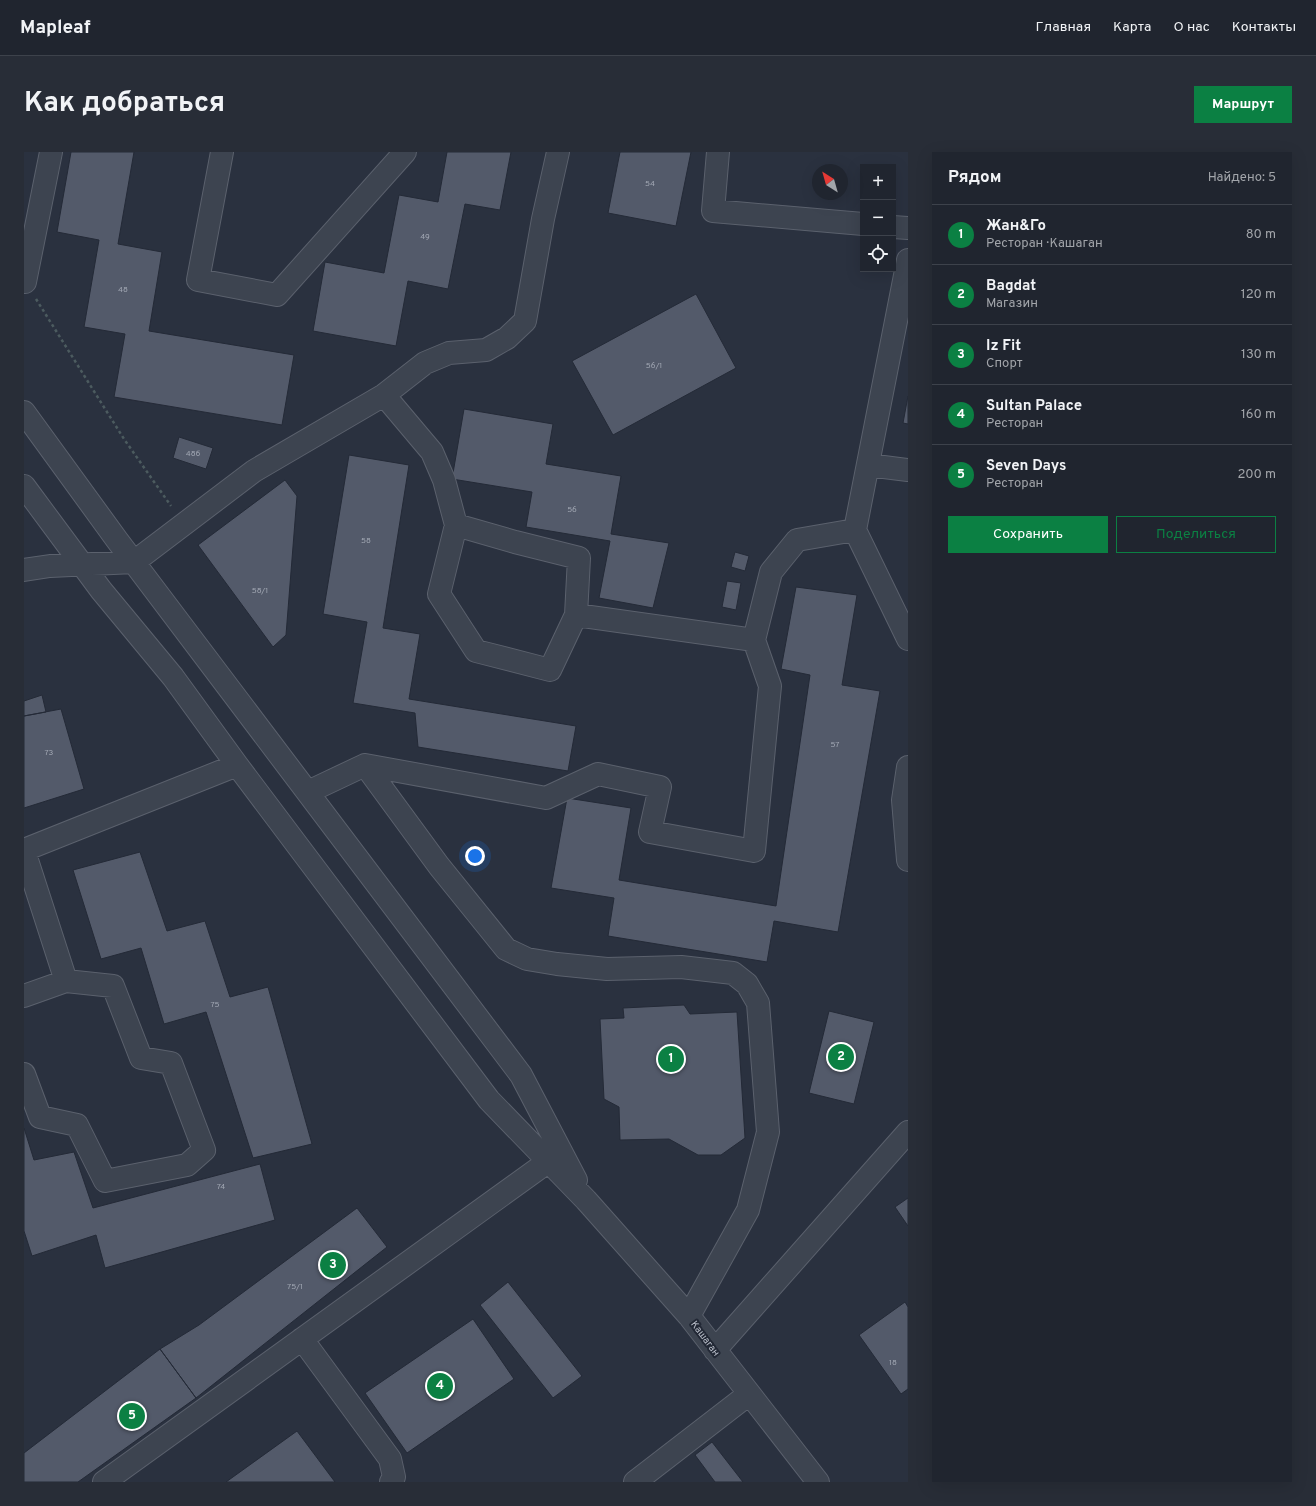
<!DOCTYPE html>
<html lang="ru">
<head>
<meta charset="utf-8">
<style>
	:root { --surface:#20252f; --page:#282d37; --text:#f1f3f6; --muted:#a2a5aa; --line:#3d424b; --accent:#0b8043 }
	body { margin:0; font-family:Overpass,sans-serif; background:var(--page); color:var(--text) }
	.controls { position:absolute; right:12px; top:12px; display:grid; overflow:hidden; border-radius:0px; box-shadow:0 4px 16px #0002 }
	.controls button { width:36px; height:36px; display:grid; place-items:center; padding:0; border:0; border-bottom:1px solid var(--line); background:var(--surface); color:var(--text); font:20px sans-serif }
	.compass { position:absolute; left:788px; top:12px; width:36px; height:36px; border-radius:50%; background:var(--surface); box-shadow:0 4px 16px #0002; rotate:323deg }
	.you { position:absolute; left:451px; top:704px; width:14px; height:14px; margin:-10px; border:3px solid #fff; border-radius:50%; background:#1a73e8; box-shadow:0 0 0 6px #1a73e833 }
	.badge { display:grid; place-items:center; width:26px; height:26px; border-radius:50%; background:var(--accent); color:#fff; font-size:13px; font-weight:700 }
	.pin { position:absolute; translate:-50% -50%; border:2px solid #fff; box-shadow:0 1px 4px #0006 }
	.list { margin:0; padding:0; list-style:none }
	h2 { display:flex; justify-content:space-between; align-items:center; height:52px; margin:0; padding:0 16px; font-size:17px }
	h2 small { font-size:13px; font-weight:400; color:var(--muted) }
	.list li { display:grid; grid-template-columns:26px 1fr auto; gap:12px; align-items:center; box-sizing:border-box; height:60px; padding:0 16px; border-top:1px solid var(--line) }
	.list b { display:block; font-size:15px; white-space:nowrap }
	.list p { margin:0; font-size:13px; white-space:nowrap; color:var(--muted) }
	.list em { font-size:13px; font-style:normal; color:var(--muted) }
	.actions { display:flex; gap:8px; padding:12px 16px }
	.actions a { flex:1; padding:9px 0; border:1px solid var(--accent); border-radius:0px; text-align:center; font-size:14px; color:var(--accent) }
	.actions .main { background:var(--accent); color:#fff }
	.icon { flex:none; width:22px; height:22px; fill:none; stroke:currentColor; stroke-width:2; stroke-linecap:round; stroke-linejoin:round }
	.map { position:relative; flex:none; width:884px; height:1330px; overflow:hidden; border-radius:0px }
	header { display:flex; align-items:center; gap:24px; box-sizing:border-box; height:56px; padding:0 20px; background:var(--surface); border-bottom:1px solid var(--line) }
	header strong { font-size:19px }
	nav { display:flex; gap:22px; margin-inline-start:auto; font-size:14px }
	.intro { display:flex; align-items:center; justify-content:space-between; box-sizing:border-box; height:96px; padding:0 24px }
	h1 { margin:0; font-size:28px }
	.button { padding:10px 18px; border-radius:0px; background:var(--accent); color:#fff; font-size:14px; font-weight:700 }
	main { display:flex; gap:24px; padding:0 24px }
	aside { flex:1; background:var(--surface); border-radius:0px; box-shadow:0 4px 16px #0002 }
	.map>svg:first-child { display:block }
</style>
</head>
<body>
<header>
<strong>Mapleaf</strong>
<nav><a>Главная</a><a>Карта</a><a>О нас</a><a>Контакты</a></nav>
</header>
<div class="intro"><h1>Как добраться</h1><a class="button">Маршрут</a></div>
<main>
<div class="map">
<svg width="884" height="1330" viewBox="0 0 884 1330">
	<rect width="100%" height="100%" fill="#2a313f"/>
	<path fill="#535a6a" stroke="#242a37" d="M 47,0 L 110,0 L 94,92 L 138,100 L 125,179 L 270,203 L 258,273 L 90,245 L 101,182 L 60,175 L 75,88 L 33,80 Z
		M 423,0 L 487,0 L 476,58 L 441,52 L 424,137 L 384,129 L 372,194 L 289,179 L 301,110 L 360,121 L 375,43 L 414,50 Z
		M 596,0 L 667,0 L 652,74 L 584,61 Z
		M 672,142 L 712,216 L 589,283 L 548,209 Z
		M 884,244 L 884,272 L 879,271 Z
		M 440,257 L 529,272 L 522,312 L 597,324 L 587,382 L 645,391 L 629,456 L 575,446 L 586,389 L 502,375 L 508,340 L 428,327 Z
		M 155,285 L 189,296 L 182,317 L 149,306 Z
		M 325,303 L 385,313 L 359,476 L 396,482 L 385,547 L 552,574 L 544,619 L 394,595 L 391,561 L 329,551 L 343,470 L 299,462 Z
		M 261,328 L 273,344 L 262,483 L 249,495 L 174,393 Z
		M 711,400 L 725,404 L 721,419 L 707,415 Z
		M 703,429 L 717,431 L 712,458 L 698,455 Z
		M 772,435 L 833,443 L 818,533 L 856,539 L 814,780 L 750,769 L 743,810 L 584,784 L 590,746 L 527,736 L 543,646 L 607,656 L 595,728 L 752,754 L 786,523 L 757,517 Z
		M 18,543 L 22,560 L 0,564 L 0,549 Z
		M 37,557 L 60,637 L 0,656 L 0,564 Z
		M 116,700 L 143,779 L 181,769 L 206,845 L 244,835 L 288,992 L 229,1006 L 182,860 L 140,872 L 117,796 L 77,807 L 49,718 Z
		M 660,853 L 666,862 L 713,860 L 721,986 L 697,1003 L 674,1003 L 645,987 L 596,988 L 595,955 L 580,947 L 576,867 L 600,866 L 599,856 Z
		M 805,859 L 850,870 L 830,952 L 785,941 Z
		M 0,976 L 10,1008 L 50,1000 L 69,1056 L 236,1012 L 251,1068 L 81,1116 L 72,1083 L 8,1104 L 0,1079 Z
		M 884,1046 L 884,1074 L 871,1055 Z
		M 333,1056 L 363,1095 L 172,1246 L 136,1197 L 175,1173 Z
		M 484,1130 L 558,1224 L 529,1246 L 456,1153 Z
		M 881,1150 L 884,1155 L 884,1237 L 877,1242 L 835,1183 Z
		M 449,1167 L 490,1227 L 383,1301 L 341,1241 Z
		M 136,1197 L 172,1246 L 54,1330 L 0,1330 L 0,1301 Z
		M 273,1279 L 311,1330 L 202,1330 Z
		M 688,1290 L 719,1330 L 691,1330 L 671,1303 Z"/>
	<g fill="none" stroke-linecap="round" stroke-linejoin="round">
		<defs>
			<path id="minor" d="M 198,0 L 174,128 L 253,143 L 381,0
				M 694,0 L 689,59 L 839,72
				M 869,75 L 884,76
				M 1,130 L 27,0
				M 360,243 L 408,300 L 420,328 L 432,373
				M 0,260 L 93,388 L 497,923 L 552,1028
				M 844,313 L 884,318
				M 0,334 L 77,438 L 149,525 L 213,613 L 465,948 L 562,1048 L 665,1164 L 794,1330
				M 432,373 L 491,390 L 555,406 L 552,463 L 526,518 L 452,499 L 415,442 Z
				M 831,378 L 884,487
				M 0,418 L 26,414 L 110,410 L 230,319 L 360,243 L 401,211 L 425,201 L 462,198 L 483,186 L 501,169 L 519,67 L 534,0
				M 552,463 L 730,488
				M 341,613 L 415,714 L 482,797 L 503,807 L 533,812 L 583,817 L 657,815 L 709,821 L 723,832 L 734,851 L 744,980 L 724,1058 L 665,1164
				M 884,615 L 879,648 L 884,708
				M 284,640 L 341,613 L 522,646 L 574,622 L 636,635 L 626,680 L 730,699 L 746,534 L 730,488 L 747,420 L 773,388 L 831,378 L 884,108
				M 0,698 L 213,613
				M 0,699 L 42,829 L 89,834 L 117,906 L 147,911 L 180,998 L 163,1013 L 81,1029 L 53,973 L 16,965 L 0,922
				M 0,844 L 42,829
				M 278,1187 L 366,1307 L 370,1325 L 367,1330
				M 691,1198 L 884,980
				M 80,1330 L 536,1001
				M 611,1330 L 725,1242"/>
		</defs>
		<use href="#minor" stroke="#5b616d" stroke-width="24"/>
		<path stroke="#4c5b5f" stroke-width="2.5" stroke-dasharray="3 3" stroke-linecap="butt" d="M 12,147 L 100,287 L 147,354"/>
		<use href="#minor" stroke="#3d4450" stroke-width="22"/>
	</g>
	<g text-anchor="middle" stroke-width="4" stroke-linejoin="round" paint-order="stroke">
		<g font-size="8" fill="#a0a6b2">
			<text x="626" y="34">54</text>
			<text x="401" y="87">49</text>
			<text x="99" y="140">48</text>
			<text x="630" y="216">56/1</text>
			<text x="169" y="304">48б</text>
			<text x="548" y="360">56</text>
			<text x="342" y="391">58</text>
			<text x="236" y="441">58/1</text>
			<text x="811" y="595">57</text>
			<text x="25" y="603">73</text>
			<text x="191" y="855">75</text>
			<text x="197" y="1037">74</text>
			<text x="271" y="1137">75/1</text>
			<text x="869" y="1213">18</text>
		</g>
		<g font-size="10" fill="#babfca" stroke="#222835">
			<text transform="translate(682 1186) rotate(53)" y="4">Кашаган</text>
		</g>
	</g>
</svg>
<div class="controls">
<button>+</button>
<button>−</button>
<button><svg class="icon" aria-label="locate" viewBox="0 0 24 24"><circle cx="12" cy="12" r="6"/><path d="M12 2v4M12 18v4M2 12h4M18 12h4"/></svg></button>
</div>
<svg class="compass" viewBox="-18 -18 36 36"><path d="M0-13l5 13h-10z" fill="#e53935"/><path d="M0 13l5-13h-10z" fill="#a2a5aa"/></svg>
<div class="you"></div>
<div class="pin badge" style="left:647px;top:907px">1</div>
<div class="pin badge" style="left:817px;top:905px">2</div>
<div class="pin badge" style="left:309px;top:1113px">3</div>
<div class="pin badge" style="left:416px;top:1234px">4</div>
<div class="pin badge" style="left:108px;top:1264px">5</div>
</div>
<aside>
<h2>Рядом<small>Найдено: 5</small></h2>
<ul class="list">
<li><span class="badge">1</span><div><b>Жан&amp;Го</b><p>Ресторан · Кашаган</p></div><em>80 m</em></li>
<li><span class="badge">2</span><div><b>Bagdat</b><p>Магазин</p></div><em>120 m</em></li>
<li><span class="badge">3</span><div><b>Iz Fit</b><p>Спорт</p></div><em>130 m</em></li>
<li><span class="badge">4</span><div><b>Sultan Palace</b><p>Ресторан</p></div><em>160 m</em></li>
<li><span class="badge">5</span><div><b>Seven Days</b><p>Ресторан</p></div><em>200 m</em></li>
</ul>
<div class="actions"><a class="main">Сохранить</a><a>Поделиться</a></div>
</aside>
</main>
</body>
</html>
